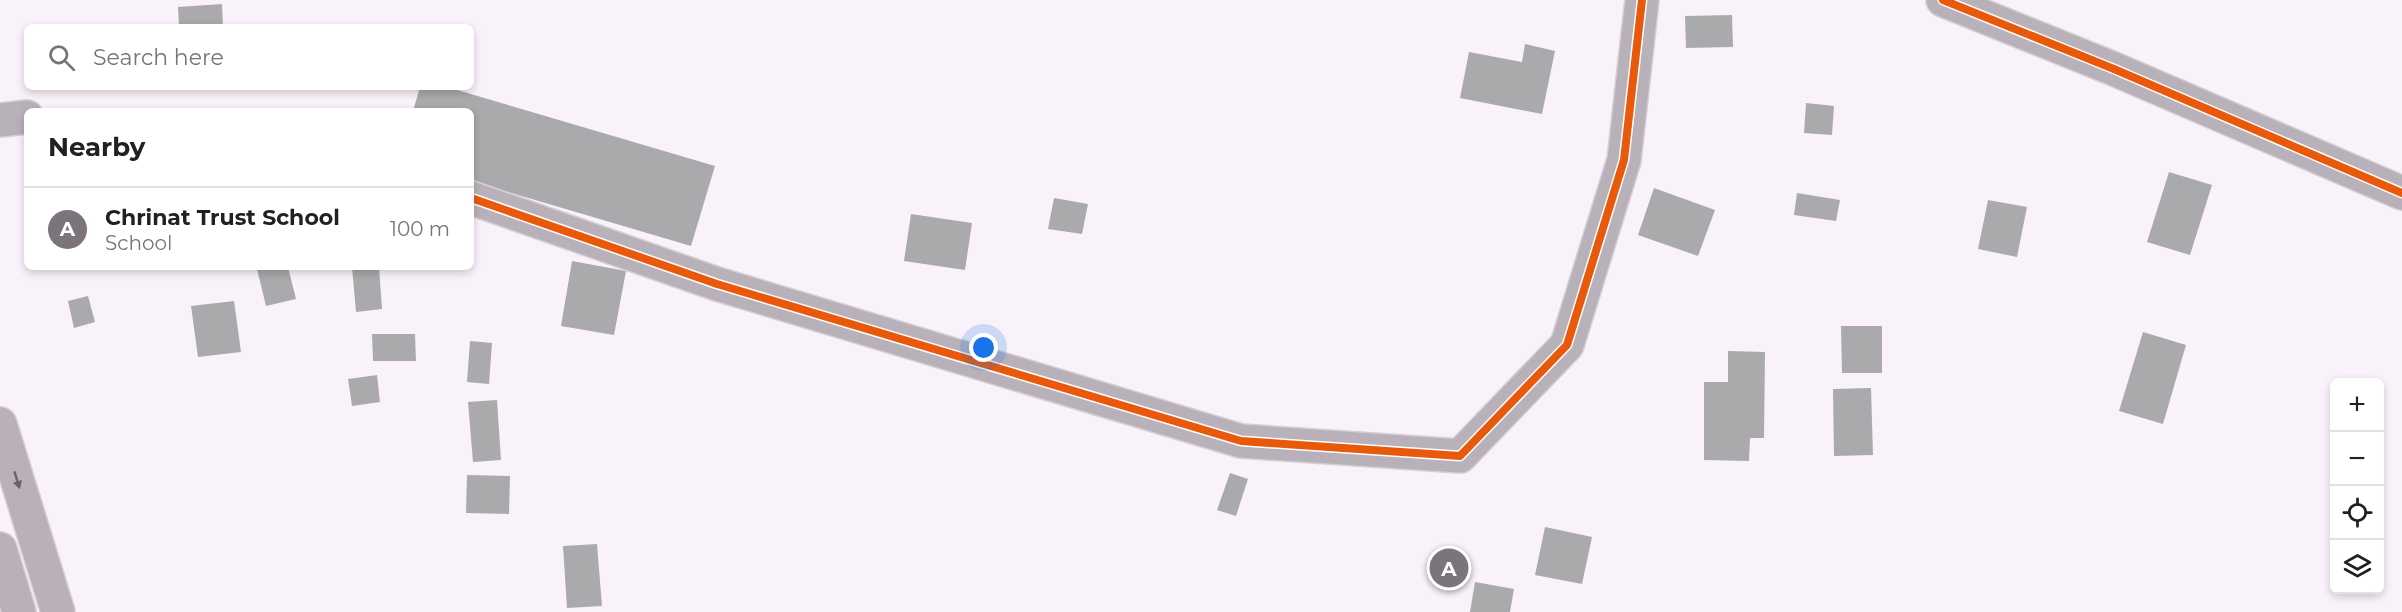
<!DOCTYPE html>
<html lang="en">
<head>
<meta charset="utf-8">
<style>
	:root { --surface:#fff; --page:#f6f6f6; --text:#202124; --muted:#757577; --line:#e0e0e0; --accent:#7b747b }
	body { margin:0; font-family:Montserrat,sans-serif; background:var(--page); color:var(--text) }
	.controls { position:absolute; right:18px; bottom:18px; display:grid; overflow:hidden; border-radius:9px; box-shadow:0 3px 9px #0003 }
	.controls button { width:54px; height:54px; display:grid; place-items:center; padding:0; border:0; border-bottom:2px solid var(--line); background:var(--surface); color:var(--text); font:30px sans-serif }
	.you { position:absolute; left:984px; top:348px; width:21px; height:21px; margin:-15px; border:4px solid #fff; border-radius:50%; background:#1a73e8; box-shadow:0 0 0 9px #1a73e833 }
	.badge { display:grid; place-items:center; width:39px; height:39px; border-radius:50%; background:var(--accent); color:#fff; font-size:20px; font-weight:700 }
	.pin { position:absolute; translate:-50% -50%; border:3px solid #fff; box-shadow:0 2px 6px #0006 }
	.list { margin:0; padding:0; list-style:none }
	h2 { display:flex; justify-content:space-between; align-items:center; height:78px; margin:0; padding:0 24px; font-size:26px }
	h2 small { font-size:20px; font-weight:400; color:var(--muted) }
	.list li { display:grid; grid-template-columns:39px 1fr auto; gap:18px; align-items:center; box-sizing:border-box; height:84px; padding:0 24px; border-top:2px solid var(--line) }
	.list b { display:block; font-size:22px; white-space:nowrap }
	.list p { margin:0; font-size:20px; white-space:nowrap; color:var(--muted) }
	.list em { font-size:20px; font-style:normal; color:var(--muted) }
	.icon { flex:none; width:33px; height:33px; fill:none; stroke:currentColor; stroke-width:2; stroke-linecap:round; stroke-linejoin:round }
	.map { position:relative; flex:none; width:2402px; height:612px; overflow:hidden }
	.search { position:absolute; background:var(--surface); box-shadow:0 3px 9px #0003; left:24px; top:24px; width:450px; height:66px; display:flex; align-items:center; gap:15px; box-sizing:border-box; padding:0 21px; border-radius:9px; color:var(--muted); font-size:22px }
	.panel { position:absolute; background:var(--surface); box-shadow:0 3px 9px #0003; left:24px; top:108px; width:450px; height:162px; border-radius:9px }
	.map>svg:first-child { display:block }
</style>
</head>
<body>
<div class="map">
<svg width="2402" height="612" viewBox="0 0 2402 612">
	<rect width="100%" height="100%" fill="#faf2fa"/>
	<path fill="#aaaaac" d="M 222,4 L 223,27 L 179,27 L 178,7 Z
		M 1732,15 L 1733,47 L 1686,48 L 1685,16 Z
		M 1525,44 L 1555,51 L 1542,114 L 1460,98 L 1469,52 L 1522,62 Z
		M 420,87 L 447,87 L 715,166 L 691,246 L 471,181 L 471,111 L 413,111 Z
		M 1806,103 L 1834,106 L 1832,135 L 1804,133 Z
		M 2169,172 L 2212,185 L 2190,255 L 2147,242 Z
		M 1654,188 L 1715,210 L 1698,256 L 1638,235 Z
		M 1797,193 L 1840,200 L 1836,221 L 1794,215 Z
		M 1054,198 L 1088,204 L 1082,234 L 1048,229 Z
		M 1988,200 L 2027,207 L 2017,257 L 1978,249 Z
		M 911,214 L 972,223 L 965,270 L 904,261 Z
		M 572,261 L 626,271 L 614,335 L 561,326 Z
		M 267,267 L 288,267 L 296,299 L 266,306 L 257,269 Z
		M 352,267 L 379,267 L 382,309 L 356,312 Z
		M 88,296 L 95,322 L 74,328 L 68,301 Z
		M 234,301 L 241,352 L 198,357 L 191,306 Z
		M 1841,326 L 1882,326 L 1882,373 L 1842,373 Z
		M 2143,332 L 2186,345 L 2163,424 L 2119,411 Z
		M 372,334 L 415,334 L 416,361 L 373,361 Z
		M 470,341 L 492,343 L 489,384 L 467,382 Z
		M 1728,351 L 1765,352 L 1764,438 L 1750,438 L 1749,461 L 1704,460 L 1704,382 L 1728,382 Z
		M 377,375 L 380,402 L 352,406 L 348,379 Z
		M 1871,388 L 1873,455 L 1834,456 L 1833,389 Z
		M 497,400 L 501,460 L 473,462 L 468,402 Z
		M 1230,473 L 1248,479 L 1236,516 L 1217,510 Z
		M 467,475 L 510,476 L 509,514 L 466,513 Z
		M 1545,527 L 1592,537 L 1582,584 L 1535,575 Z
		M 597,544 L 602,606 L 567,608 L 563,546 Z
		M 1475,582 L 1514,589 L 1510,612 L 1470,612 Z"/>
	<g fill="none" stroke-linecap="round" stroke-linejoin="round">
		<defs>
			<path id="minor" d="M 1943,0 L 2114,69 L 2402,193
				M 0,120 L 27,117
				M 471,198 L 717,284 L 1241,441 L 1460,456 L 1567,345 L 1624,160 L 1642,0"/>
			<path id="trunk" d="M 0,424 L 58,612
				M 0,549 L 19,612"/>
		</defs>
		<use href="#minor" stroke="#d6d0d6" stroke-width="36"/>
		<use href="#trunk" stroke="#d6d0d6" stroke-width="36"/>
		<use href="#minor" stroke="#b9b1b9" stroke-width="33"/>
		<use href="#trunk" stroke="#bab0ba" stroke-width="33"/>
		<defs>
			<path id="cycleway" d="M 1943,0 L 2114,69 L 2402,193
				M 471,198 L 717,284 L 1241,441 L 1460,456 L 1567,345 L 1624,160 L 1642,0"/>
		</defs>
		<use href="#cycleway" stroke="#fff" stroke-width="11"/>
		<use href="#cycleway" stroke="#e8590c" stroke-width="8"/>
	</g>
	<defs><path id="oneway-solid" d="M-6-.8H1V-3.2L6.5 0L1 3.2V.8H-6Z" transform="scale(1.5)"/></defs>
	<use fill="#6b636b" href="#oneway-solid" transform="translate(17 480) rotate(73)"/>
</svg>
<div class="controls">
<button>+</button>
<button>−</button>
<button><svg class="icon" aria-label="locate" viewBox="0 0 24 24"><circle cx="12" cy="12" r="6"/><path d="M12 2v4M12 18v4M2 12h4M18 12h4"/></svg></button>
<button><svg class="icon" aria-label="layers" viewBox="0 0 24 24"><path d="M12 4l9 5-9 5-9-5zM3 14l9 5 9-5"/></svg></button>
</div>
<div class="you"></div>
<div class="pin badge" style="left:1449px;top:568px">A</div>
<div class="search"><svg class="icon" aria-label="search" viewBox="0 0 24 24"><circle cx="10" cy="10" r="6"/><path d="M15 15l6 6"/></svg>Search here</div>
<section class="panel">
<h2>Nearby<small></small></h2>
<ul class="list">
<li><span class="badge">A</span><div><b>Chrinat Trust School</b><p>School</p></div><em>100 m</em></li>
</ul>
</section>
</div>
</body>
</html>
